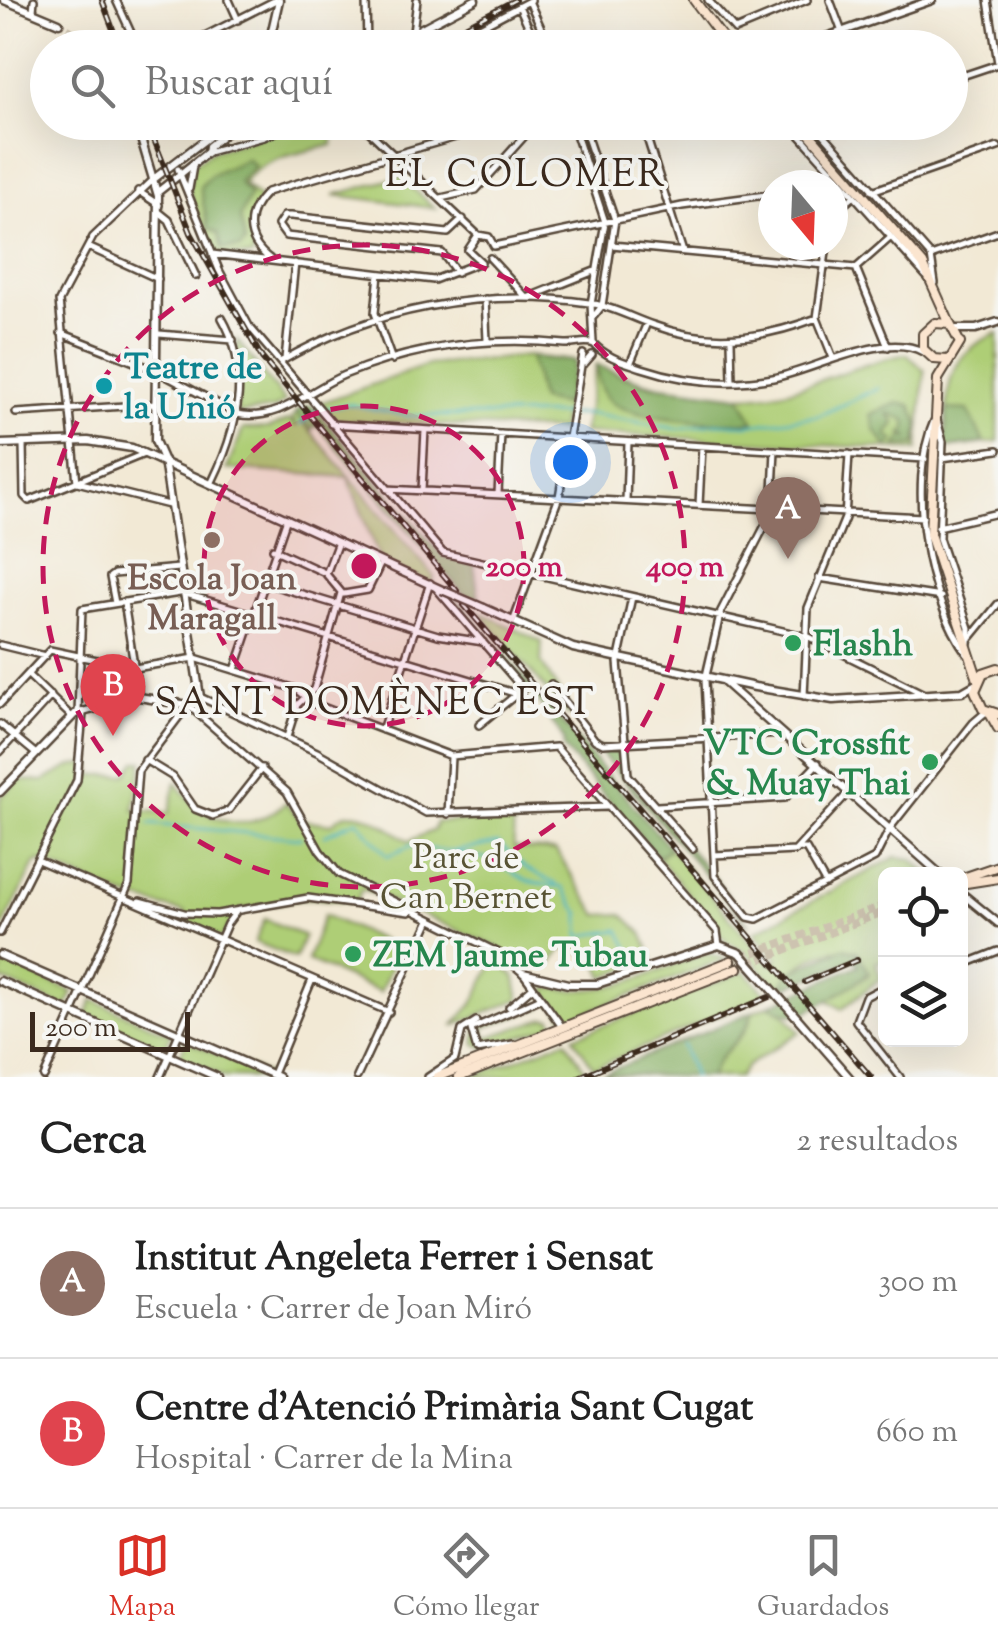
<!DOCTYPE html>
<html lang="es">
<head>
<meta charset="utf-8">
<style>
	:root { --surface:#fff; --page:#f6f6f6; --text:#222; --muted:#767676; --line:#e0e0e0; --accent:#d93025 }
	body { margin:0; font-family:"Sorts Mill Goudy",serif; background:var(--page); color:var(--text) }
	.controls { position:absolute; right:30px; bottom:30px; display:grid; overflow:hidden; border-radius:15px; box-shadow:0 10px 40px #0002 }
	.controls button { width:90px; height:90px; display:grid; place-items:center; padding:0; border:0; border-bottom:2px solid var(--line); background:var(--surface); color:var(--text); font:50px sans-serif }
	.compass { position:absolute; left:758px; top:170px; width:90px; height:90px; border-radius:50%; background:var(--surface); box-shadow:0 10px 40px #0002; rotate:161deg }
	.scale { position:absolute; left:30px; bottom:25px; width:160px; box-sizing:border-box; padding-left:10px; border:5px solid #3b2a1e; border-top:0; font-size:28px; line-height:35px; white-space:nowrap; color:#3b2a1e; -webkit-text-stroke:8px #f6f6f2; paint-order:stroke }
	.you { position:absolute; left:570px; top:462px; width:35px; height:35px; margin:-25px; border:8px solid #fff; border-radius:50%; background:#1a73e8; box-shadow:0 0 0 15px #1a73e833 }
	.badge { display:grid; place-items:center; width:65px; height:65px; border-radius:50%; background:var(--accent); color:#fff; font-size:32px; font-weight:700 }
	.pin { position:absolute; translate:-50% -82px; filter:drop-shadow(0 2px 5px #0008) }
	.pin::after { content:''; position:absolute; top:52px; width:35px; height:30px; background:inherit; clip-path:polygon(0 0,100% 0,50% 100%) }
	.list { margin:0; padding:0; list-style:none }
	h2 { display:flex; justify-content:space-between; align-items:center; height:130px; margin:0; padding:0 40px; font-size:42px }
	h2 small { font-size:32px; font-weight:400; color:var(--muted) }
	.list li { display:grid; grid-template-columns:65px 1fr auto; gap:30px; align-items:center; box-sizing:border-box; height:150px; padding:0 40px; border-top:2px solid var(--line) }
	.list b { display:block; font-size:38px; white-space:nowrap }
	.list p { margin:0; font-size:32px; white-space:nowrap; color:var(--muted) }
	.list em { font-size:32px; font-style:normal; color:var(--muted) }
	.icon { flex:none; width:55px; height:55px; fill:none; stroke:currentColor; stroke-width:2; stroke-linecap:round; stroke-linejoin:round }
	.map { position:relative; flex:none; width:998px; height:1077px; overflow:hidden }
	.search { position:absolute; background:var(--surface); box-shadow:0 10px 40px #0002; left:30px; right:30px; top:30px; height:110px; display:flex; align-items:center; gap:25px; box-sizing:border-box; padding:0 35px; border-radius:55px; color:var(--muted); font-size:38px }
	.sheet { height:430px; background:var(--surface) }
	nav { display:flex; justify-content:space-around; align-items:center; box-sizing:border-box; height:140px; border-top:2px solid var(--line); background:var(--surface); font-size:28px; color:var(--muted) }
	nav a { display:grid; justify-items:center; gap:5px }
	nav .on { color:var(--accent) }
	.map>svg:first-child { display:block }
</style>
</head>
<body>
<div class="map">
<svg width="998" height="1077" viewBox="0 0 998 1077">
	<rect width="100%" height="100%" fill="#f6f6f2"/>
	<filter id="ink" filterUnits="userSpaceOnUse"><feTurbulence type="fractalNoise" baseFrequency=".01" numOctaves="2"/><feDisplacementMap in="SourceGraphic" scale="20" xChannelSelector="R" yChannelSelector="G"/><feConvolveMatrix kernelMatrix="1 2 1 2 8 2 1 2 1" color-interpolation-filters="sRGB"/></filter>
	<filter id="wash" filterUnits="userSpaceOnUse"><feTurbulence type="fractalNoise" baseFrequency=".0048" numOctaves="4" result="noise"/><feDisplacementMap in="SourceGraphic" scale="40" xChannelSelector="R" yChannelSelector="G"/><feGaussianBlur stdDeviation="2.25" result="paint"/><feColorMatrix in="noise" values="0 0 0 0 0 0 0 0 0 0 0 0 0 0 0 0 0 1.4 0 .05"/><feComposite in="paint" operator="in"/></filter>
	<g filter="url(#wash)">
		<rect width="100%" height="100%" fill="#f2e9d5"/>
		<path fill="#aece76" stroke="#747c4a" stroke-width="2.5" d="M 299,123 L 333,123 L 333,145 C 302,153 262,156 243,184 L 260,199 L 250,221 L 254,254 L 250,257 L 212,254 L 189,190 L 193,164 L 212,151 Z
			M 400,177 L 435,208 L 334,195 Z
			M 998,333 L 998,442 L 945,448 C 948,397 940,356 998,333 Z
			M 237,340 L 285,402 L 274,409 L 237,414 Z
			M 907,354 L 925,371 L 918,450 L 583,433 L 596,365 C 655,388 720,405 784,391 C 826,381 867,361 907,354 Z
			M 528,356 L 575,361 L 560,430 L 335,420 L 320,403 L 428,365 Z
			M 296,414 L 434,576 L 432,584 L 381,563 L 348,477 L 227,469 L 243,429 L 269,428 L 289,420 L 297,427 L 292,417 Z
			M 478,611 L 542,642 L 541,662 L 571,711 L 569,716 Z
			M 136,761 L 143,761 L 134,810 L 169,813 L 176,782 C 205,824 246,838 286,802 L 301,820 L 332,824 C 353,797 387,828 409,841 L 434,830 L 436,822 L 513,820 L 514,848 L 556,851 L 598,915 L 622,914 L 642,933 L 653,959 L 604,977 L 595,955 L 563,948 L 550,965 L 540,963 L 524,970 L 497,947 L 362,889 L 356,902 L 308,898 L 239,910 L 221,939 L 184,922 L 186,913 L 123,896 L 40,861 L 35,864 L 0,933 L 0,798 L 18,780 L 43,781 L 74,765 L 92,763 L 93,775 L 126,775 Z
			M 670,848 L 771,965 L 778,959 L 754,932 L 758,930 L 896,857 L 912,859 L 928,874 L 886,874 L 885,959 L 876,963 L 881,978 L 842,1009 L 827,999 L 868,975 L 858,952 C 829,942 790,966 779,990 L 745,951 L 726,941 L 658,857 Z
			M 324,915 L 399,948 L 380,992 L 307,960 Z
			M 265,919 L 304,936 L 295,958 L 255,942 Z
			M 705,953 L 728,958 L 566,1020 L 545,991 L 547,987 C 604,999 652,973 705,953 Z
			M 495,959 L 515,976 L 520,999 L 453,1026 L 473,1004 Z
			M 4,962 L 73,992 L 66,1008 L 0,979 Z
			M 745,971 L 767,995 L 594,1068 L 573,1037 Z
			M 93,1000 L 171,1034 L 165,1049 L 86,1016 Z
			M 531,1005 L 540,1008 L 483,1028 L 487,1038 L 545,1018 L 552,1018 L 555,1025 L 487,1048 L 475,1044 L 478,1026 Z
			M 769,1005 L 784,1013 L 800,1032 L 747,1066 L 739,1077 L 711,1077 C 718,1049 748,1040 752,1012 Z
			M 566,1040 L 586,1071 L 572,1077 L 471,1077 Z
			M 186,1041 L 268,1075 L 267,1077 L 224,1077 L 179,1057 Z"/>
		<path fill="#8ab167" stroke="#626e42" stroke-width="2.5" d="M 247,159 L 255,166 L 239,182 L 250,195 L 240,217 L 245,243 L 240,248 L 222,249 L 218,233 L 208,228 L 200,187 L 211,175 Z
			M 530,357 L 575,361 L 565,405 L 540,400 Z
			M 596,365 L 645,384 L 740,396 L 754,422 C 722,424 636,420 611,402 C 600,393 597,378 596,365 Z
			M 898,403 L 911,405 L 919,424 L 916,445 L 897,446 L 902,437 L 910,438 L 902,433 L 907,430 L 906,420 L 889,414 L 895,423 L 887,435 L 894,441 L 887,447 L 875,430 L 871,414 Z
			M 306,406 L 313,406 L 443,556 L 474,564 L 479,599 L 464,595 L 317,425 L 310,430 L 295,412 Z
			M 947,409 L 968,410 L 984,443 L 945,448 Z
			M 452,599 L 460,603 L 670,848 L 658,857 L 564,749 L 563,738 L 538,701 Z
			M 621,748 L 626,777 L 714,877 L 749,926 L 597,749 Z
			M 844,948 L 857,951 L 869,972 C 865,979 808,1013 800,1014 C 787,1015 779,1010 769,1005 L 859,965 L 855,959 L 782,989 L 788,973 Z
			M 752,1012 C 748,1040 718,1049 711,1077 L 603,1074 Z"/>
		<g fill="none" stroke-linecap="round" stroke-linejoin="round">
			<path stroke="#45b4c0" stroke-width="2.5" d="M 300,425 L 316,411 L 348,404 L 408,416 L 590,414 L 678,429 L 715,423 L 747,425 L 818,416 L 879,388
				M 149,824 L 301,838
				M 325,835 L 357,820 L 388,856 L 410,846 L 451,852 L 498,843 L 526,868 L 556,884
				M 453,852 L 489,859 L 527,881 L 563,888 L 580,914 L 580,936 L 620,930 L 633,956
				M 682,1045 L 694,1077"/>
		</g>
	</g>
	<g filter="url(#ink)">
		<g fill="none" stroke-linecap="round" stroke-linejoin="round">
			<path stroke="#cdc3b0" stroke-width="6" stroke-dasharray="6 3" stroke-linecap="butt" d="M 59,23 L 104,48"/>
			<path stroke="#cdc3b0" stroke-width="8" stroke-dasharray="8 4" stroke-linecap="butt" d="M 731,961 L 886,905
				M 738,968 L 886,911"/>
			<defs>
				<path id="minor" d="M 116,0 L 138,48
					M 229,0 L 238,20
					M 366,0 L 367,48
					M 708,0 L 735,30
					M 830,0 L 842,32
					M 988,0 L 998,63
					M 529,1 L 550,48
					M 519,6 L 538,48
					M 33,11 L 34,0
					M 479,27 L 491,48
					M 735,30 L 807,0
					M 413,32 L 417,0
					M 181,48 L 276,0
					M 440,48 L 531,0
					M 950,80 L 998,64
					M 359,122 L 478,235
					M 459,122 L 466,134
					M 572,122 L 605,222 L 591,304 L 593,342
					M 582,122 L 615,220 L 602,306 L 594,316
					M 642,122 L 683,252
					M 788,122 L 926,276
					M 813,122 L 931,256 L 935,283
					M 208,152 L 264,137 L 299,122
					M 178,169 L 219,270 L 249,326 L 443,553 L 809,637 L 922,693
					M 155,178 L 93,237 L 59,301 L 77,482 L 169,505
					M 189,189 L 193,166
					M 138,191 L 159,205
					M 872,191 L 998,147
					M 441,198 L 476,190 L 530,130 L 561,122
					M 159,212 L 169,220 L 196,276
					M 833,214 L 853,197
					M 478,235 L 468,250 L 480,261
					M 478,235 L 489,237 L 494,246
					M 612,245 L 856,268
					M 827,245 L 817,318 L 833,358
					M 494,246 L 682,206 L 773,194
					M 88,247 L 158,279
					M 212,254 L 434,280 L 481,262
					M 931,256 L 998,232
					M 490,258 L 527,298 L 597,270
					M 270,259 C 245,240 244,214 267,192 L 507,122
					M 856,268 L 888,347
					M 856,268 L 890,238
					M 457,273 L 442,253 L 286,236 L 278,225 L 284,216 L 291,216 L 448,233 L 463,219
					M 379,274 L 375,313 L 392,360
					M 485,299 L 487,340
					M 61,333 L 157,371 L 237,414 C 278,423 308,390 344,375 C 416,346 489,336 565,344 C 576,345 585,340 594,344
					M 159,334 L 233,340
					M 731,340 L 732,382
					M 594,344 C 607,358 625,362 642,368 C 684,382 729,386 773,378 C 813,371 885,330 923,352
					M 285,359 L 295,263
					M 280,362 C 373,308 482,288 589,303 C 611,306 632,318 653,325 C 709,346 762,339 817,318
					M 585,363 L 592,355
					M 630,364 L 647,323
					M 16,413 L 156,404
					M 937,420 L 943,442 L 939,538 L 969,628 L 968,643
					M 934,421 C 906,484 927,599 967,654
					M 331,424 L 925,459
					M 23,443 L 24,496 L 29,501 L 144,454
					M 775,450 L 772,512 L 721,611 L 705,680 L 715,876 L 748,917 L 757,919 L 875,858 L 890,828 L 973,723 L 987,711
					M 942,458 L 998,450
					M 212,482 C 237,431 252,370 222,318
					M 387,489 L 923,517
					M 422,490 L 425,430
					M 498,494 L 501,434
					M 626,501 L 628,442
					M 699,505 L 702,446
					M 938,527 L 998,513
					M 338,542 L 326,574 L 341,592
					M 273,549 L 325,573
					M 819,578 L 941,597
					M 262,582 L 438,635 L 483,642
					M 436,588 L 523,689 L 479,725
					M 186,594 L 521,695
					M 344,594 L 368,590 L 381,563
					M 632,597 L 618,662 L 628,775 L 693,849
					M 124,602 L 139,697
					M 115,603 L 110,577 L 114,574 L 179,568
					M 513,622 L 559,497 L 583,354
					M 971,637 L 998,604
					M 0,645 L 45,656
					M 235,670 L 287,518
					M 28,675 L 72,717
					M 551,684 L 595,740 L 603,744 L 782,734
					M 804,696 L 808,608 L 845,518 L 849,454
					M 0,704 L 50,650 L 135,668 L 195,658 L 296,689 L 312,703 L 451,756 L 556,747 L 717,931 L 719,945
					M 198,709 L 200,697 L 317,752 L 426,813 L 607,807
					M 78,713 L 82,609 L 186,592
					M 0,724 L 36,754
					M 382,730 L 430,583
					M 287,737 L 297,705 L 314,689 L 341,593
					M 0,752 L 51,696
					M 145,760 L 173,777 L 195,809 L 213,816 L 229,810 L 262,768
					M 657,806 L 785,798 L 818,763
					M 448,814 L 451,757
					M 799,848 L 806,849 L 826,884
					M 714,855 L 795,851 L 848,793
					M 40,861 L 389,1012
					M 140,901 L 184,913 L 217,914 L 308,898 L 409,912
					M 0,933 L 77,780 L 83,714
					M 960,966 L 998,951
					M 886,986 L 865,997 L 856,1021 L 900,1077
					M 509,1007 L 533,987
					M 513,1044 L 477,1050 L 471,1029 L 541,998
					M 273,1074 L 312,980
					M 44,1077 L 129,884 L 138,771 L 188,705 L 287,792 L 320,851 L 339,874 L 499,953 L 523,973 L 560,1024
					M 160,1077 L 227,924 L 236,912
					M 357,1077 L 430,920
					M 428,1077 L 455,1059 L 462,1030 L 476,1021"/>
				<path id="tertiary" d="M 4,0 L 59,23
					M 268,48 L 279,0
					M 384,48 L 475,0
					M 795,48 L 932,0
					M 136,122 L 158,196 L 155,441 L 163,459
					M 209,146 L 239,122
					M 155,178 L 228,122
					M 159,191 L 208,152 L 209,146
					M 956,329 L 976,329 L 998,322
					M 0,444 L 88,441 L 132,448 L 442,590
					M 484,608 L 573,648 L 755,687 L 833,700 L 962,692 L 976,684
					M 724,682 L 940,874
					M 0,792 L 75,714 L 139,697 L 188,705 L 200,697 L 164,460
					M 960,892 L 998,923
					M 0,955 L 278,1077
					M 523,973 L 568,984 L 597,984 L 719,945 L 740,953 L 764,980
					M 0,981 L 217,1077
					M 786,1005 L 849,1077"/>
				<path id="secondary" d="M 694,0 L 730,48
					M 799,122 L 923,264 L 950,324
					M 948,360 L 934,359 L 923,349 L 923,334 L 935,323 L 950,324 L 960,343 L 938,379 L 930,534 L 978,680
					M 998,668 L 983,673 L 975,691 L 983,709 L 998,714
					M 989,712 L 998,728
					M 960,879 L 998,866
					M 960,884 L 998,878
					M 437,1077 L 731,961
					M 459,1077 L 738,968"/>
			</defs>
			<use href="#minor" stroke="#564739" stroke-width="10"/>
			<use href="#tertiary" stroke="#564739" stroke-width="11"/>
			<use href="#secondary" stroke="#564739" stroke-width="12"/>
			<use href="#minor" stroke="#fff" stroke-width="5"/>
			<use href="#tertiary" stroke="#fff" stroke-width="6"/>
			<use href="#secondary" stroke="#fbe5cf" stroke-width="8"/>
			<defs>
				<path id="rail" d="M 102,0 L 120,48
					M 423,48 L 515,0
					M 147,122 L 191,233 L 262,358 L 457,591
					M 188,122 L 226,131 L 278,122
					M 464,605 L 871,1077
					M 805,982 L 857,960
					M 579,1077 L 769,997"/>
			</defs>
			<use href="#rail" stroke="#3b2a1e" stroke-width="6"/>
			<use href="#rail" stroke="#f6f6f2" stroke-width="2.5" stroke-dasharray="8" stroke-linecap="butt"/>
			<defs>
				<path id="tertiary-bridge" d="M 442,590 L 484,608
					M 764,980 L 786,1005"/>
			</defs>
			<use href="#tertiary-bridge" stroke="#564739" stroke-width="11" stroke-linecap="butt"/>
			<use href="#tertiary-bridge" stroke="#fff" stroke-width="6"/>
		</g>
	</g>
	<circle cx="364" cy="566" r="160" fill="#c2185b" fill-opacity=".12"/>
	<g fill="none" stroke="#c2185b" stroke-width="5" stroke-dasharray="18 12">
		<circle cx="364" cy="566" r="160"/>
		<circle cx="364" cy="566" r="321"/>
	</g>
	<circle fill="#0f9aa8" stroke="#f6f6f2" stroke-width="4" cx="104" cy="386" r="10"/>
	<circle fill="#8d6e63" stroke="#f6f6f2" stroke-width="4" cx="212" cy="540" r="10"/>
	<g fill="#2e9e5b" stroke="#f6f6f2" stroke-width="4">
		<circle cx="793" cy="643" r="10"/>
		<circle cx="930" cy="762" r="10"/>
		<circle cx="353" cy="954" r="10"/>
	</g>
	<g text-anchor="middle" stroke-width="8" stroke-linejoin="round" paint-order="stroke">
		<g font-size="35" font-weight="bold" fill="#0d838f" stroke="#f6f6f2" text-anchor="start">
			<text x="124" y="378">Teatre de<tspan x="124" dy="40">la Unió</tspan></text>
		</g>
		<g font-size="35" font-weight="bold" fill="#785e54" stroke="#f6f6f2">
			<text x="212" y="589">Escola Joan<tspan x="212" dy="40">Maragall</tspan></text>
		</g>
		<g font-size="35" font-weight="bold" fill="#27864d" stroke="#f6f6f2" text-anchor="start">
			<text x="813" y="655">Flashh</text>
			<text x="910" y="754" text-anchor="end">VTC Crossfit<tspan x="910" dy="40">&amp; Muay Thai</tspan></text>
			<text x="373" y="966">ZEM Jaume Tubau</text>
		</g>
		<g font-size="35" fill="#585334" stroke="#f6f6f2">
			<text x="466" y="868">Parc de<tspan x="466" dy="40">Can Bernet</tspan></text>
		</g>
		<g font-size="38" letter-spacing="2.5" fill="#3b2a1e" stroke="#f6f6f2">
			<text x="526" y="186">EL COLOMER</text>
			<text x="375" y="714">SANT DOMÈNEC EST</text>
		</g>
	</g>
	<circle cx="364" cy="566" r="15" fill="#c2185b" stroke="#f6f6f2" stroke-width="5"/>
	<g font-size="30" text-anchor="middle" font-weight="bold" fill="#c2185b" stroke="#f6f6f2" stroke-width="8" stroke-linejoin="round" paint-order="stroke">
		<text x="524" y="576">200 m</text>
		<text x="685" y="576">400 m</text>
	</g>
</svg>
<div class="controls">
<button><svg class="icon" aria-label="locate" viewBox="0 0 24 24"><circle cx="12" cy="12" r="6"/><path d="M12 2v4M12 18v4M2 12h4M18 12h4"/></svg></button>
<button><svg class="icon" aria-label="layers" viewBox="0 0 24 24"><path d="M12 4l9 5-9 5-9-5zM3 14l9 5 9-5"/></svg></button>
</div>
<svg class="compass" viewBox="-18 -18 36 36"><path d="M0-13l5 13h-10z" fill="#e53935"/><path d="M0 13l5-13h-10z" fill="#767676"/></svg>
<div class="scale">200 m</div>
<div class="you"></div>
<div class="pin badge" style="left:788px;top:559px;background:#8d6e63">A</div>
<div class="pin badge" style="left:113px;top:736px;background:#e0444e">B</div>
<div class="search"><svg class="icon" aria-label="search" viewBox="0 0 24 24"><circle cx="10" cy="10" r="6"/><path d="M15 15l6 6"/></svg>Buscar aquí</div>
</div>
<section class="sheet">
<h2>Cerca<small>2 resultados</small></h2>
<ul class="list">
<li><span class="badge" style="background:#8d6e63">A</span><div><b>Institut Angeleta Ferrer i Sensat</b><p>Escuela · Carrer de Joan Miró</p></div><em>300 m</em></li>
<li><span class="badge" style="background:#e0444e">B</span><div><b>Centre d'Atenció Primària Sant Cugat</b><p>Hospital · Carrer de la Mina</p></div><em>660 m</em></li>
</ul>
</section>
<nav>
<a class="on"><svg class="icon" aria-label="map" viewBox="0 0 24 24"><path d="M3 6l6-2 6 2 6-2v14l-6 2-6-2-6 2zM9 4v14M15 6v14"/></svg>Mapa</a>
<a><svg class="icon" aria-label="directions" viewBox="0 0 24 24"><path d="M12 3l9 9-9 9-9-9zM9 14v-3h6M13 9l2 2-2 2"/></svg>Cómo llegar</a>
<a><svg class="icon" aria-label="saved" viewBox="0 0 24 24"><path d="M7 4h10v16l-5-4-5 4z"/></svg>Guardados</a>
</nav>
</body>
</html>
